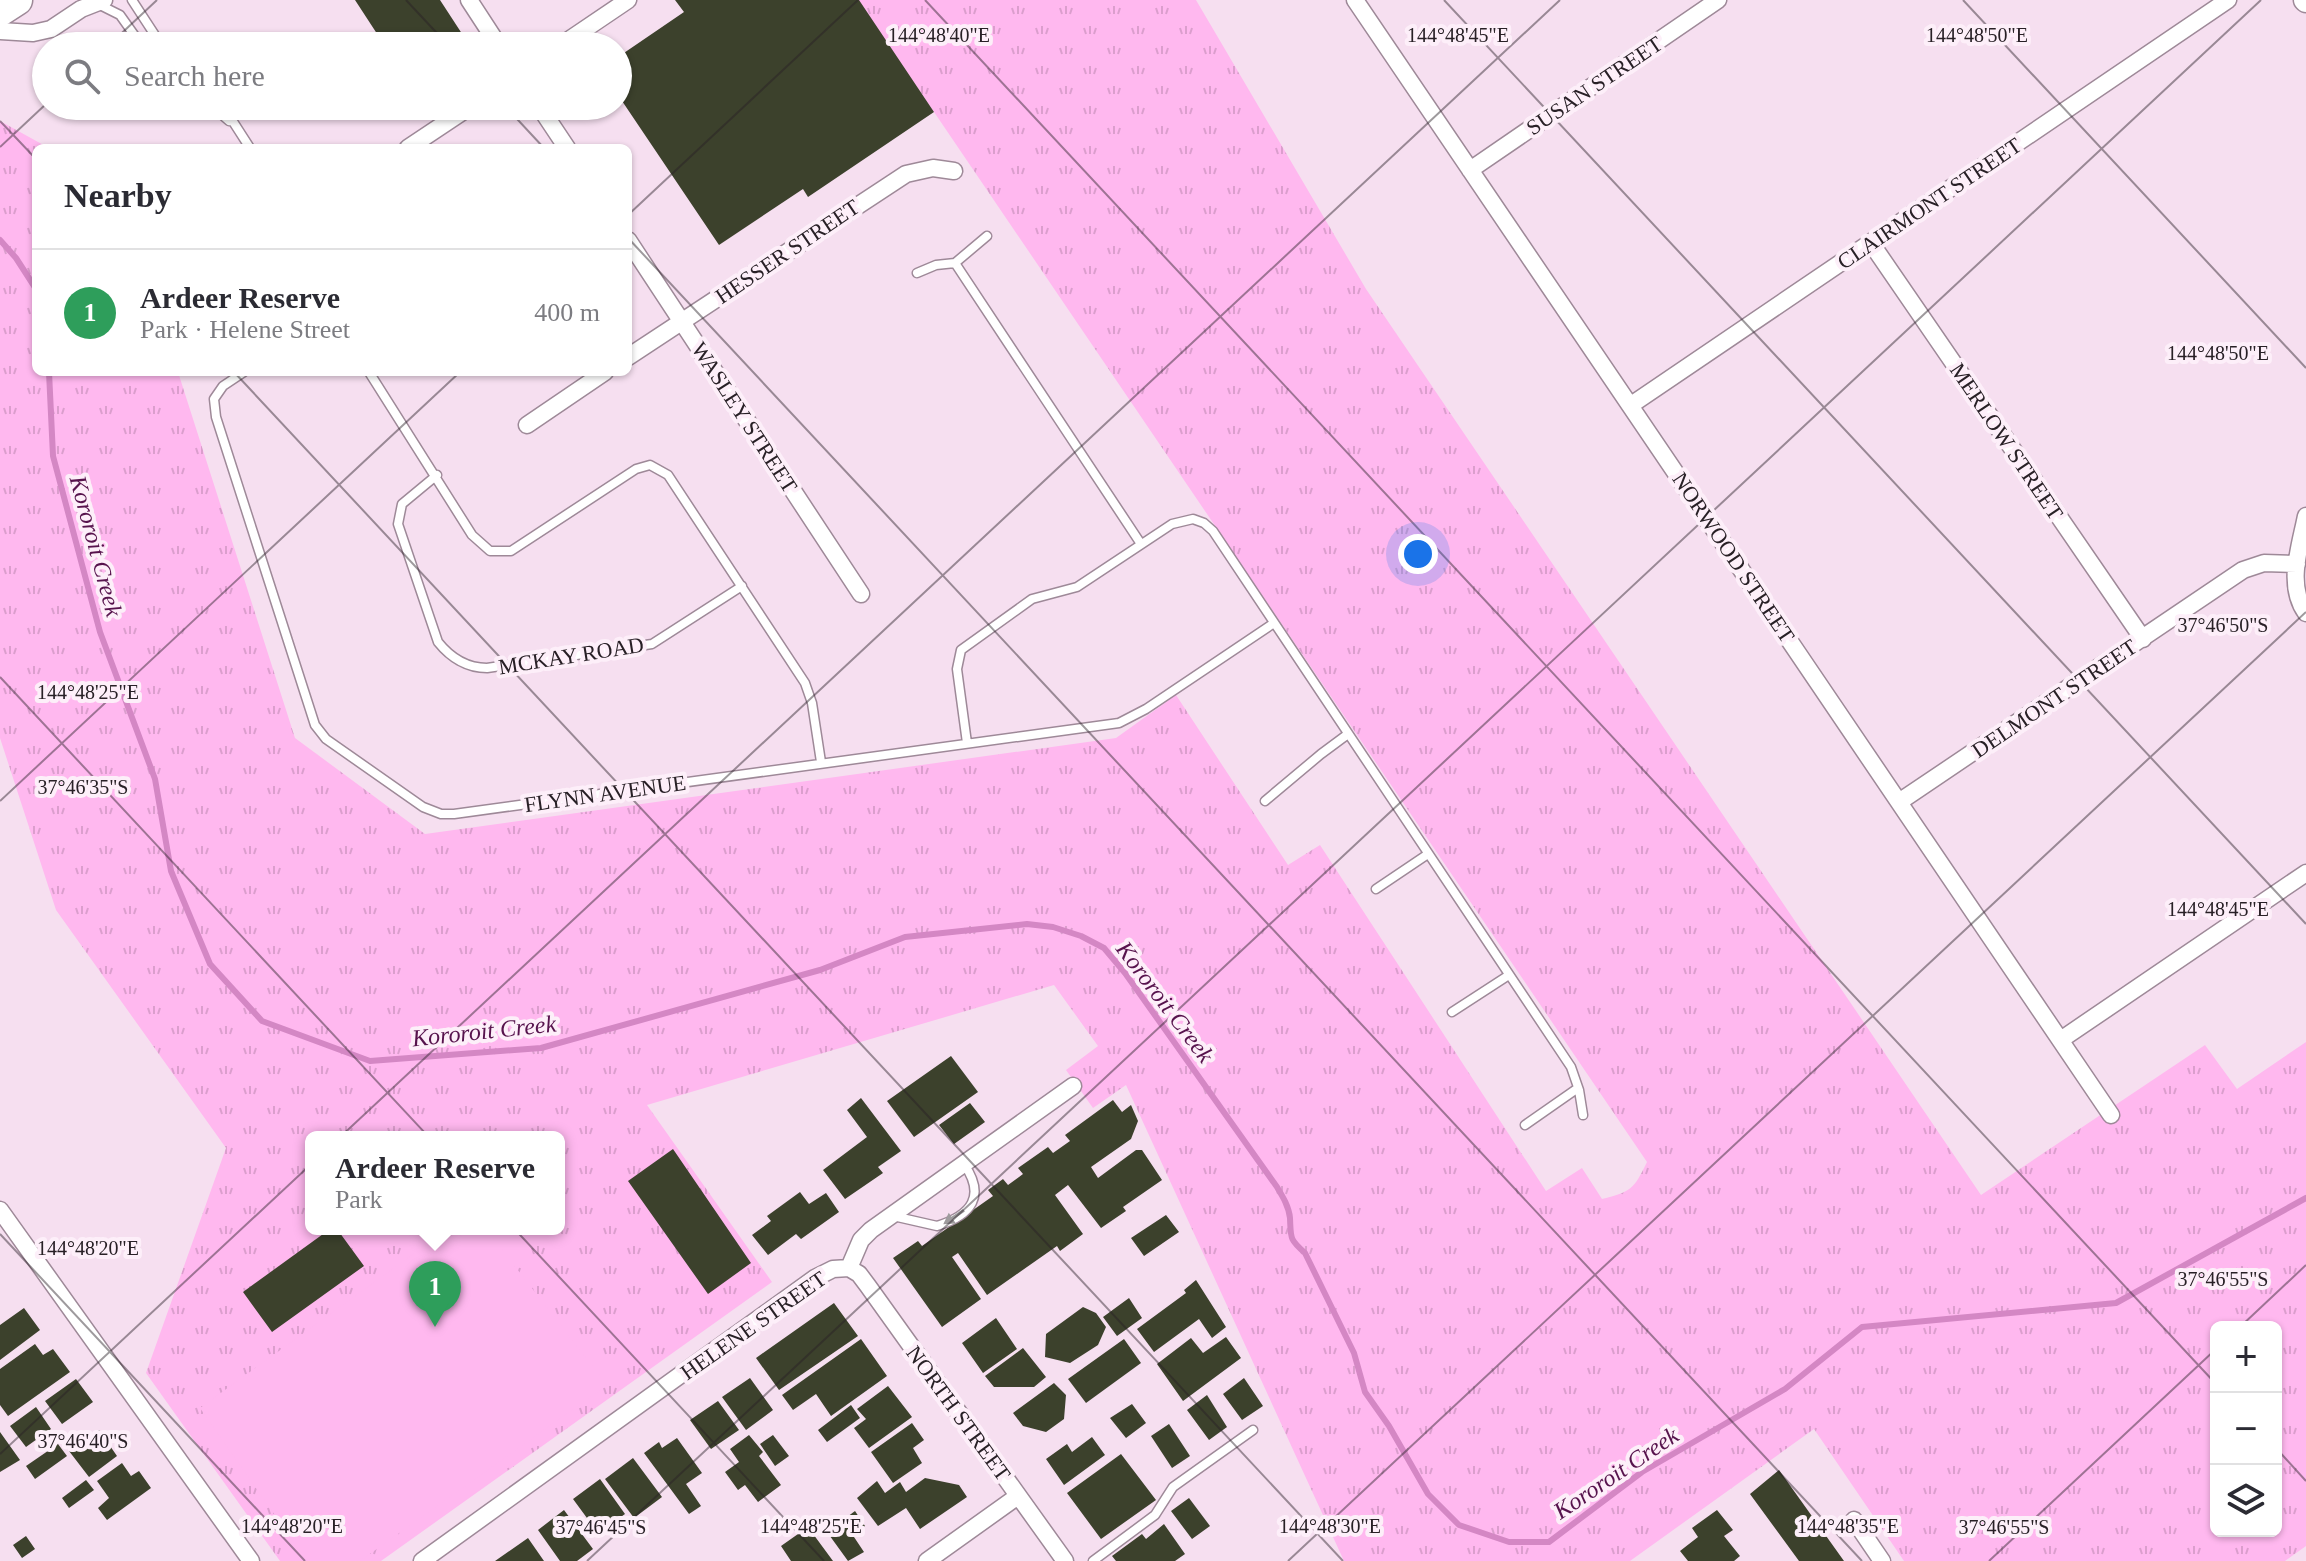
<!DOCTYPE html>
<html lang="en">
<head>
<meta charset="utf-8">
<style>
	:root { --surface:#fff; --page:#f7f7f7; --text:#2b2b33; --muted:#7c7c81; --line:#e1e1e2; --accent:#778533 }
	body { margin:0; font-family:"Times New Roman",serif; background:var(--page); color:var(--text) }
	.controls { position:absolute; right:24px; bottom:24px; display:grid; overflow:hidden; border-radius:12px; box-shadow:0 2px 6px #0004 }
	.controls button { width:72px; height:72px; display:grid; place-items:center; padding:0; border:0; border-bottom:2px solid var(--line); background:var(--surface); color:var(--text); font:40px sans-serif }
	.you { position:absolute; left:1418px; top:554px; width:28px; height:28px; margin:-20px; border:6px solid #fff; border-radius:50%; background:#1a73e8; box-shadow:0 0 0 12px #1a73e833 }
	.badge { display:grid; place-items:center; width:52px; height:52px; border-radius:50%; background:var(--accent); color:#fff; font-size:26px; font-weight:700 }
	.pin { position:absolute; translate:-50% -66px; filter:drop-shadow(0 2px 4px #0008) }
	.pin::after { content:''; position:absolute; top:42px; width:28px; height:24px; background:inherit; clip-path:polygon(0 0,100% 0,50% 100%) }
	.popup { position:absolute; left:305px; top:1131px; width:260px; height:104px; box-sizing:border-box; display:grid; place-content:center; border-radius:12px; background:var(--surface); filter:drop-shadow(0 2px 6px #0005); font-size:26px; white-space:nowrap; color:var(--muted) }
	.popup b { font-size:30px; color:var(--text) }
	.popup::after { content:''; position:absolute; left:50%; top:100%; margin-left:-16px; border:16px solid transparent; border-top-color:var(--surface) }
	.list { margin:0; padding:0; list-style:none }
	h2 { display:flex; justify-content:space-between; align-items:center; height:104px; margin:0; padding:0 32px; font-size:34px }
	h2 small { font-size:26px; font-weight:400; color:var(--muted) }
	.list li { display:grid; grid-template-columns:52px 1fr auto; gap:24px; align-items:center; box-sizing:border-box; height:128px; padding:0 32px; border-top:2px solid var(--line) }
	.list b { display:block; font-size:30px; white-space:nowrap }
	.list p { margin:0; font-size:26px; white-space:nowrap; color:var(--muted) }
	.list em { font-size:26px; font-style:normal; color:var(--muted) }
	.icon { flex:none; width:44px; height:44px; fill:none; stroke:currentColor; stroke-width:2; stroke-linecap:round; stroke-linejoin:round }
	.map { position:relative; flex:none; width:2306px; height:1561px; overflow:hidden }
	.search { position:absolute; background:var(--surface); box-shadow:0 2px 6px #0004; left:32px; top:32px; width:600px; height:88px; display:flex; align-items:center; gap:20px; box-sizing:border-box; padding:0 28px; border-radius:44px; color:var(--muted); font-size:30px }
	.panel { position:absolute; background:var(--surface); box-shadow:0 2px 6px #0004; left:32px; top:144px; width:600px; height:232px; border-radius:12px }
	.map>svg:first-child { display:block }
</style>
</head>
<body>
<div class="map">
<svg width="2306" height="1561" viewBox="0 0 2306 1561">
	<defs>
		<pattern id="park-tufts" width="24" height="20" patternUnits="userSpaceOnUse" patternTransform="scale(2)"><rect width="24" height="20" fill="#ffb8ef"/><path d="M3 7l-1-3M5 7V3M7 7l1-3M15 17l-1-3M17 17v-4M19 17l1-3" fill="none" stroke="#db9ecd"/></pattern>
	</defs>
	<rect width="100%" height="100%" fill="#f6dff0"/>
	<path fill="url(#park-tufts)" fill-rule="evenodd" d="M 858,0 L 1196,0 L 1366,289 L 1981,1195 L 2205,1045 L 2237,1089 L 2306,1042 L 2306,1546 L 2285,1561 L 1904,1561 L 1814,1429 L 1630,1561 L 1344,1561 L 1126,1085 L 1093,1108 L 1066,1070 L 1098,1046 L 1054,985 L 647,1105 L 772,1282 L 381,1561 L 280,1561 L 146,1373 L 226,1148 L 56,910 L 0,738 L 0,121 L 49,148 L 36,148 L 36,372 L 178,372 L 295,738 L 425,834 L 1116,738 L 1176,695 L 1288,865 L 1320,845 L 1546,1191 L 1582,1168 L 1602,1199 C 1631,1192 1634,1189 1647,1162 ZM 311,1137 L 559,1137 L 559,1229 L 311,1229 ZM 2216,1327 L 2276,1327 L 2276,1531 L 2216,1531 Z"/>
	<path fill="#ffb8ef" d="M 448,1229 L 486,1229 L 607,1385 L 360,1561 L 307,1561 L 200,1408 Z"/>
	<g fill="none" stroke-linecap="round" stroke-linejoin="round">
		<path stroke="#d487c4" stroke-width="6" d="M 0,240 L 16,258 L 36,289
			M 49,372 L 53,456 L 100,632 L 155,779 L 171,871 L 210,964 L 262,1021 L 370,1061 L 541,1048 L 820,970 L 905,937 L 1027,924 L 1053,927 L 1081,936 L 1104,948 L 1125,973 L 1277,1187 C 1283,1197 1289,1207 1290,1218 C 1291,1238 1289,1239 1305,1253 L 1354,1353 L 1365,1392 L 1389,1426 L 1428,1494 L 1459,1525 L 1509,1542 L 1549,1542 L 1642,1472 L 1785,1389 L 1862,1327 L 2116,1303 L 2306,1198"/>
	</g>
	<path fill="#3c412c" d="M 355,0 L 440,0 L 470,46 L 385,46 Z
		M 675,0 L 859,0 L 934,112 L 808,197 L 803,189 L 719,245 L 618,95 L 618,57 L 684,12 Z
		M 951,1056 L 978,1092 L 914,1137 L 887,1101 Z
		M 861,1098 L 901,1151 L 878,1167 L 883,1173 L 845,1199 L 823,1170 L 867,1137 L 847,1110 Z
		M 1113,1100 L 1122,1112 L 1131,1105 L 1138,1121 L 1131,1139 L 1091,1167 L 1098,1178 L 1136,1150 L 1142,1150 L 1162,1180 L 1123,1207 L 1126,1211 L 1101,1228 L 1068,1185 L 1055,1195 L 1083,1234 L 1060,1251 L 1057,1246 L 987,1295 L 958,1253 L 952,1257 L 981,1299 L 942,1327 L 893,1258 L 918,1241 L 922,1246 L 993,1196 L 988,1190 L 1003,1179 L 1008,1185 L 1023,1174 L 1018,1168 L 1048,1147 L 1053,1153 L 1070,1141 L 1065,1135 Z
		M 970,1103 L 985,1122 L 954,1144 L 939,1125 Z
		M 673,1149 L 751,1263 L 708,1294 L 628,1181 Z
		M 800,1192 L 809,1204 L 826,1193 L 839,1212 L 801,1239 L 796,1234 L 768,1255 L 752,1235 L 771,1221 L 767,1216 Z
		M 1166,1215 L 1179,1232 L 1144,1256 L 1131,1238 Z
		M 330,1229 L 337,1229 L 364,1266 L 272,1332 L 243,1292 Z
		M 1196,1280 L 1226,1327 L 1212,1338 L 1199,1319 L 1154,1352 L 1137,1329 L 1186,1293 L 1184,1290 Z
		M 1129,1298 L 1142,1318 L 1117,1336 L 1103,1317 Z
		M 834,1303 L 858,1336 L 779,1390 L 756,1358 Z
		M 1083,1307 L 1096,1313 L 1106,1327 L 1098,1345 L 1070,1363 L 1045,1357 L 1046,1334 Z
		M 24,1308 L 40,1330 L 0,1360 L 0,1325 Z
		M 996,1318 L 1017,1349 L 983,1373 L 962,1343 Z
		M 1226,1337 L 1241,1358 L 1183,1401 L 1157,1364 L 1191,1338 L 1203,1353 Z
		M 861,1339 L 887,1376 L 831,1416 L 816,1394 L 793,1410 L 782,1395 Z
		M 1124,1339 L 1141,1363 L 1086,1403 L 1068,1379 Z
		M 35,1344 L 43,1355 L 53,1349 L 70,1372 L 8,1416 L 0,1405 L 0,1369 Z
		M 1023,1348 L 1046,1377 L 1034,1387 L 994,1387 L 985,1376 Z
		M 750,1378 L 773,1410 L 746,1430 L 722,1397 Z
		M 1244,1378 L 1263,1406 L 1242,1420 L 1223,1394 Z
		M 76,1379 L 93,1402 L 62,1424 L 45,1401 Z
		M 1054,1383 L 1066,1395 L 1064,1419 L 1046,1432 L 1023,1426 L 1013,1413 Z
		M 888,1386 L 912,1417 L 869,1448 L 854,1428 L 866,1419 L 857,1409 Z
		M 1207,1395 L 1227,1427 L 1209,1440 L 1187,1410 Z
		M 718,1401 L 739,1430 L 711,1449 L 690,1420 Z
		M 1132,1404 L 1146,1423 L 1126,1438 L 1110,1418 Z
		M 851,1405 L 860,1418 L 827,1442 L 818,1430 Z
		M 36,1407 L 51,1429 L 26,1447 L 10,1426 Z
		M 912,1423 L 924,1440 L 913,1448 L 922,1463 L 893,1483 L 871,1452 Z
		M 1169,1424 L 1190,1456 L 1172,1468 L 1151,1436 Z
		M 99,1430 L 117,1456 L 89,1477 L 69,1451 Z
		M 0,1432 L 20,1460 L 0,1472 Z
		M 749,1435 L 763,1452 L 759,1456 L 781,1485 L 758,1502 L 745,1485 L 738,1490 L 725,1472 L 739,1462 L 730,1449 Z
		M 773,1435 L 789,1456 L 775,1466 L 760,1444 Z
		M 1092,1437 L 1105,1455 L 1064,1485 L 1046,1459 L 1067,1444 L 1072,1452 Z
		M 677,1438 L 702,1473 L 686,1484 L 701,1506 L 689,1514 L 644,1453 L 659,1442 L 662,1448 Z
		M 58,1444 L 67,1456 L 35,1479 L 26,1466 Z
		M 1121,1454 L 1156,1500 L 1101,1539 L 1067,1493 Z
		M 633,1458 L 662,1497 L 634,1518 L 605,1479 Z
		M 122,1463 L 131,1476 L 139,1471 L 151,1488 L 107,1520 L 98,1508 L 109,1498 L 97,1481 Z
		M 1779,1470 L 1844,1561 L 1799,1561 L 1750,1494 Z
		M 925,1478 L 959,1485 L 967,1497 L 920,1529 L 906,1508 L 878,1526 L 857,1498 L 877,1481 L 885,1493 L 900,1482 L 906,1492 Z
		M 600,1479 L 625,1514 L 598,1533 L 573,1499 Z
		M 86,1480 L 94,1490 L 69,1508 L 62,1498 Z
		M 1189,1498 L 1210,1526 L 1192,1539 L 1171,1511 Z
		M 564,1510 L 593,1549 L 577,1561 L 560,1561 L 538,1530 Z
		M 1717,1510 L 1733,1530 L 1724,1536 L 1740,1556 L 1734,1561 L 1688,1561 L 1680,1551 L 1698,1537 L 1692,1528 Z
		M 855,1511 L 865,1526 L 852,1534 L 864,1552 L 848,1561 L 827,1532 Z
		M 1164,1524 L 1185,1554 L 1175,1561 L 1116,1561 L 1112,1556 L 1142,1534 L 1146,1539 Z
		M 808,1527 L 833,1561 L 791,1561 L 781,1546 Z
		M 26,1536 L 35,1549 L 22,1558 L 13,1545 Z
		M 528,1538 L 544,1561 L 495,1561 Z"/>
	<g fill="none" stroke-linecap="round" stroke-linejoin="round">
		<defs>
			<path id="lane" d="M 132,0 L 162,46
				M 98,4 L 120,15 L 142,46
				M 212,106 L 229,121
				M 223,106 L 250,148
				M 955,263 L 1141,544
				M 917,273 L 936,265 L 955,263 L 987,236
				M 244,372 L 223,386 L 214,399 L 216,417 L 315,725 L 326,739 L 423,807 L 441,814 L 454,814 L 1119,723 L 1146,709 L 1274,623
				M 369,372 L 472,535 L 490,551 L 511,551 L 636,469 L 650,465 L 668,475 L 805,683 L 812,703 L 821,762
				M 437,475 L 402,504 L 398,524 L 438,642 C 450,657 467,668 487,668 L 652,644 L 742,586
				M 967,743 L 957,669 L 961,650 L 1032,599 L 1077,587 L 1172,524 L 1193,519 L 1204,523 L 1213,531 L 1571,1067 L 1579,1090 L 1583,1115
				M 1265,801 L 1321,754 L 1348,734
				M 1376,889 L 1428,854
				M 1452,1012 L 1509,975
				M 1525,1125 L 1578,1088
				M 893,1216 L 937,1226 C 972,1215 986,1196 964,1164
				M 1093,1561 L 1155,1515 L 1173,1487 L 1253,1430"/>
			<path id="street" d="M 469,0 L 499,46
				M 1355,0 L 2111,1115
				M 0,31 L 33,33 L 51,29 L 81,9 L 104,0
				M 560,46 L 628,0
				M 539,106 L 567,148
				M 408,148 L 471,106
				M 1470,170 L 1718,0
				M 628,240 L 861,594
				M 1871,243 L 2143,639
				M 628,357 L 906,174 L 933,168 L 954,171
				M 1631,405 L 2228,0
				M 527,425 L 605,372
				M 2306,516 C 2300,547 2286,585 2306,613
				M 1899,802 L 2243,570 L 2264,563 L 2297,564
				M 2062,1039 L 2306,873
				M 0,1210 L 251,1561
				M 849,1268 L 859,1274 L 868,1286 L 1065,1561
				M 1854,1520 L 1882,1561
				M 422,1561 L 815,1278 L 833,1269 L 849,1268 L 861,1240 L 871,1230 L 1073,1086
				M 927,1561 L 1018,1496"/>
			<path id="secondary" d="M 2305,0 L 2306,1"/>
			<path id="highway" d="M 0,11 L 17,0"/>
		</defs>
		<use href="#lane" stroke="#9e8998" stroke-width="11"/>
		<use href="#street" stroke="#9e8998" stroke-width="19"/>
		<use href="#secondary" stroke="#9e8998" stroke-width="25"/>
		<use href="#highway" stroke="#9e8998" stroke-width="33"/>
		<use href="#lane" stroke="#fff" stroke-width="8"/>
		<use href="#street" stroke="#fff" stroke-width="16"/>
		<use href="#secondary" stroke="#fff" stroke-width="22"/>
		<use href="#highway" stroke="#fff" stroke-width="30"/>
	</g>
	<defs><path id="oneway-solid" d="M-6-.8H1V-3.2L6.5 0L1 3.2V.8H-6Z" transform="scale(2)"/></defs>
	<use fill="#9e9b9d" href="#oneway-solid" transform="translate(954 1217) rotate(146)"/>
	<path fill="none" stroke="#282026" stroke-width="2" stroke-opacity="0.45" d="M 406,0 L 449,46M 925,0 L 2216,1384M 1444,0 L 2306,924M 1963,0 L 2306,368M 108,46 L 157,0M 505,106 L 544,148M 0,121 L 36,159M 0,147 L 46,104M 628,215 L 858,0M 628,238 L 1862,1561M 234,372 L 1343,1561M 0,677 L 824,1561M 0,801 L 460,372M 0,1234 L 305,1561M 2240,1327 L 2306,1265M 2276,1448 L 2306,1481M 0,1454 L 1560,0M 587,1561 L 2261,0M 1288,1561 L 2306,612M 1989,1561 L 2216,1349"/>
	<g text-anchor="middle" stroke-width="8" stroke-linejoin="round" paint-order="stroke">
		<g font-size="22" fill="#282026" stroke="#fdeff9">
			<text transform="translate(1594 85) rotate(-34)" y="8">SUSAN STREET</text>
			<text transform="translate(1929 203) rotate(-34)" y="8">CLAIRMONT STREET</text>
			<text transform="translate(787 251) rotate(-34)" y="8">HESSER STREET</text>
			<text transform="translate(745 417) rotate(57)" y="8">WASLEY STREET</text>
			<text transform="translate(2007 441) rotate(56)" y="8">MERLOW STREET</text>
			<text transform="translate(1734 557) rotate(56)" y="8">NORWOOD STREET</text>
			<text transform="translate(571 655) rotate(-9)" y="8">MCKAY ROAD</text>
			<text transform="translate(2054 698) rotate(-34)" y="8">DELMONT STREET</text>
			<text transform="translate(605 793) rotate(-8)" y="8">FLYNN AVENUE</text>
			<text transform="translate(753 1325) rotate(-35)" y="8">HELENE STREET</text>
			<text transform="translate(959 1413) rotate(54)" y="8">NORTH STREET</text>
		</g>
		<g font-size="24" font-style="italic" fill="#57134d" stroke="#fdeff9">
			<text transform="translate(96 546) rotate(75)" y="8">Kororoit Creek</text>
			<text transform="translate(1165 1002) rotate(53)" y="8">Kororoit Creek</text>
			<text transform="translate(484 1031) rotate(-6)" y="8">Kororoit Creek</text>
			<text transform="translate(1616 1473) rotate(-34)" y="8">Kororoit Creek</text>
		</g>
	</g>
	<g font-size="20" text-anchor="middle" fill="#282026" stroke="#fdeff9" stroke-width="8" stroke-linejoin="round" paint-order="stroke">
		<text x="1458" y="42">144°48'45"E</text>
		<text x="1977" y="42">144°48'50"E</text>
		<text x="939" y="42">144°48'40"E</text>
		<text x="2218" y="360">144°48'50"E</text>
		<text x="2223" y="632">37°46'50"S</text>
		<text x="88" y="699">144°48'25"E</text>
		<text x="83" y="794">37°46'35"S</text>
		<text x="2218" y="916">144°48'45"E</text>
		<text x="88" y="1255">144°48'20"E</text>
		<text x="2223" y="1286">37°46'55"S</text>
		<text x="83" y="1448">37°46'40"S</text>
		<text x="292" y="1533">144°48'20"E</text>
		<text x="811" y="1533">144°48'25"E</text>
		<text x="1330" y="1533">144°48'30"E</text>
		<text x="1848" y="1533">144°48'35"E</text>
		<text x="601" y="1534">37°46'45"S</text>
		<text x="2004" y="1534">37°46'55"S</text>
	</g>
</svg>
<div class="controls">
<button>+</button>
<button>−</button>
<button><svg class="icon" aria-label="layers" viewBox="0 0 24 24"><path d="M12 4l9 5-9 5-9-5zM3 14l9 5 9-5"/></svg></button>
</div>
<div class="you"></div>
<div class="pin badge" style="left:435px;top:1327px;background:#2e9e5b">1</div>
<div class="popup"><b>Ardeer Reserve</b>Park</div>
<div class="search"><svg class="icon" aria-label="search" viewBox="0 0 24 24"><circle cx="10" cy="10" r="6"/><path d="M15 15l6 6"/></svg>Search here</div>
<section class="panel">
<h2>Nearby<small></small></h2>
<ul class="list">
<li><span class="badge" style="background:#2e9e5b">1</span><div><b>Ardeer Reserve</b><p>Park · Helene Street</p></div><em>400 m</em></li>
</ul>
</section>
</div>
</body>
</html>
